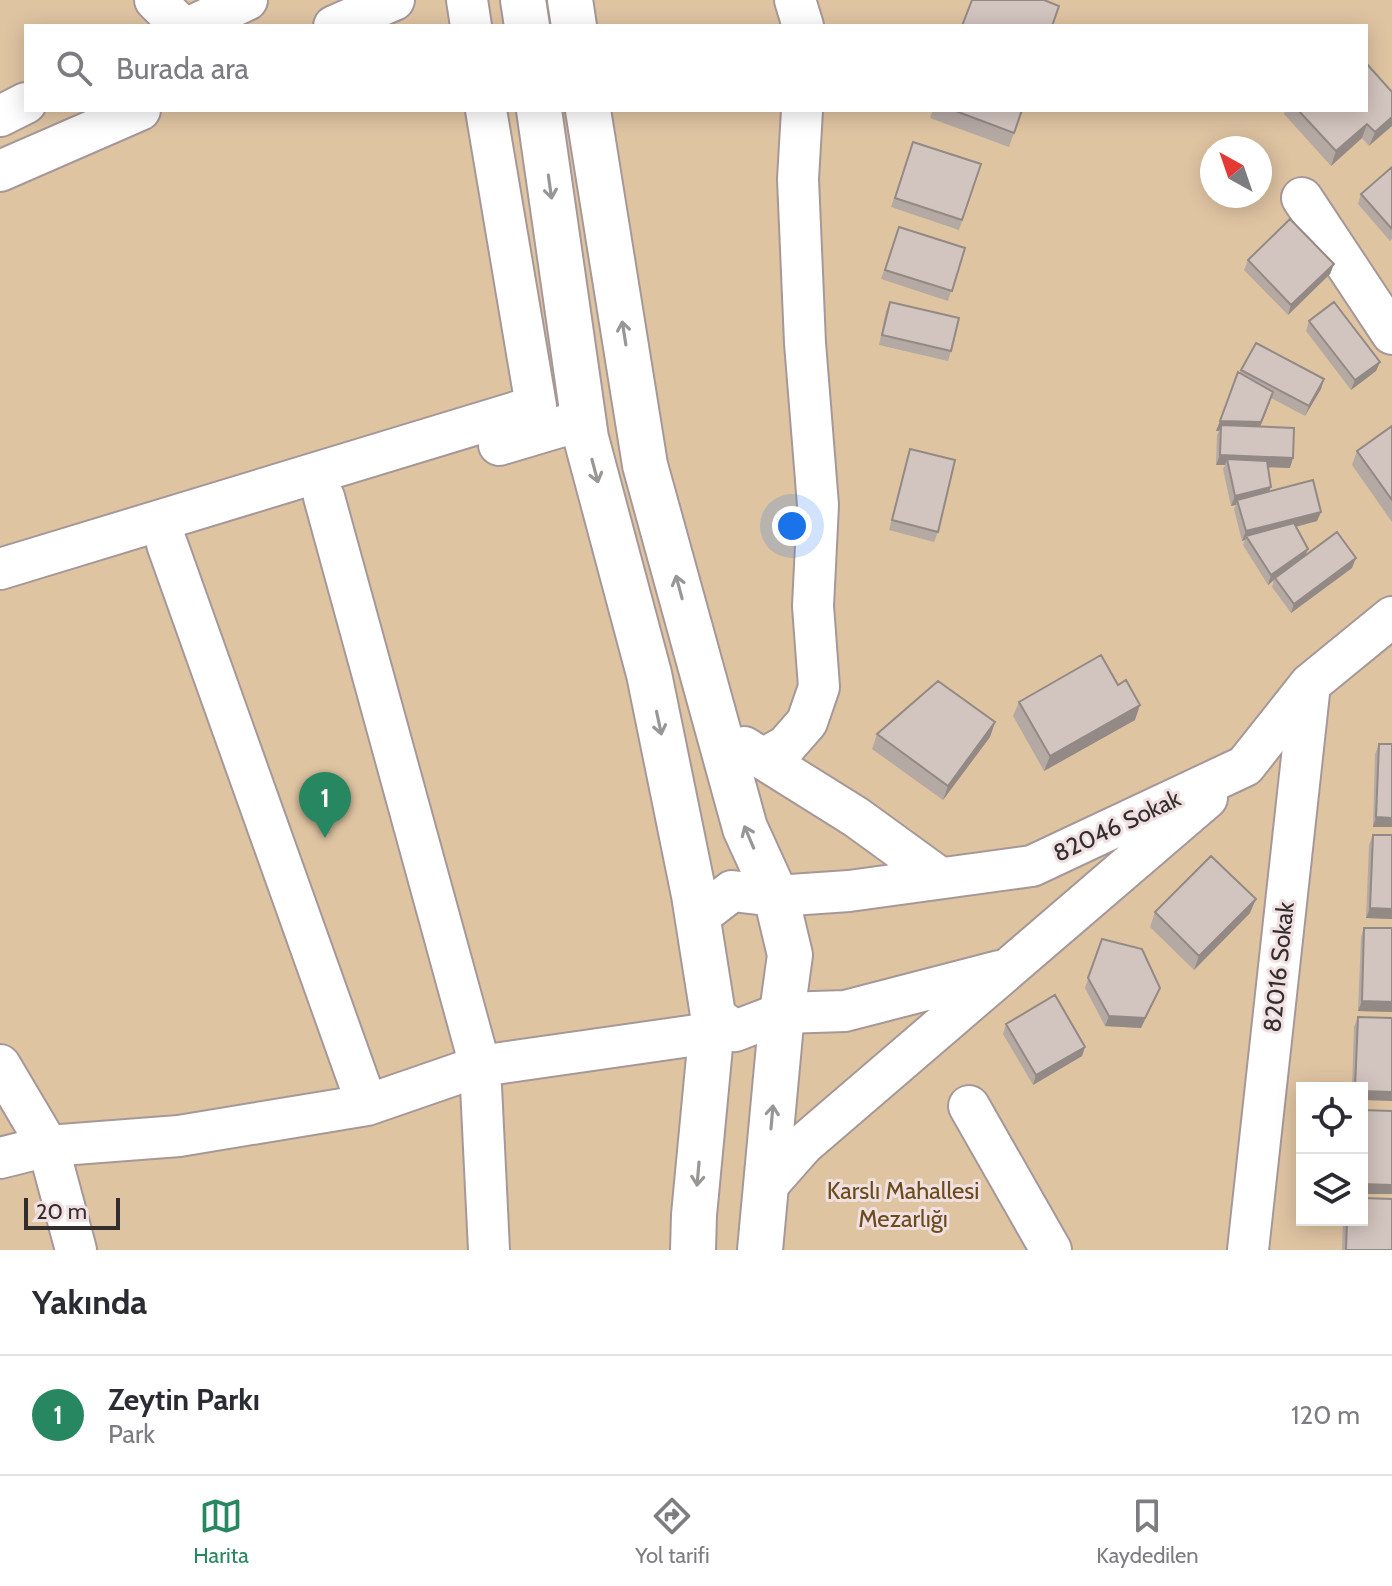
<!DOCTYPE html>
<html lang="tr">
<head>
<meta charset="utf-8">
<style>
	:root { --surface:#fff; --page:#f2f2f3; --text:#2b2b33; --muted:#7c7c81; --line:#e1e1e2; --accent:#268760 }
	body { margin:0; font-family:Cabin,sans-serif; background:var(--page); color:var(--text) }
	.controls { position:absolute; right:24px; bottom:24px; display:grid; overflow:hidden; border-radius:0px; box-shadow:0 4px 20px #0003 }
	.controls button { width:72px; height:72px; display:grid; place-items:center; padding:0; border:0; border-bottom:2px solid var(--line); background:var(--surface); color:var(--text); font:40px sans-serif }
	.compass { position:absolute; left:1200px; top:136px; width:72px; height:72px; border-radius:50%; background:var(--surface); box-shadow:0 4px 20px #0003; rotate:320deg }
	.scale { position:absolute; left:24px; bottom:20px; width:96px; box-sizing:border-box; padding-left:8px; border:4px solid #332d2d; border-top:0; font-size:22px; line-height:28px; white-space:nowrap; color:#332d2d; -webkit-text-stroke:6px #f0e0e1; paint-order:stroke }
	.you { position:absolute; left:792px; top:526px; width:28px; height:28px; margin:-20px; border:6px solid #fff; border-radius:50%; background:#1a73e8; box-shadow:0 0 0 12px #1a73e833 }
	.badge { display:grid; place-items:center; width:52px; height:52px; border-radius:50%; background:var(--accent); color:#fff; font-size:26px; font-weight:700 }
	.pin { position:absolute; translate:-50% -66px; filter:drop-shadow(0 2px 4px #0008) }
	.pin::after { content:''; position:absolute; top:42px; width:28px; height:24px; background:inherit; clip-path:polygon(0 0,100% 0,50% 100%) }
	.list { margin:0; padding:0; list-style:none }
	h2 { display:flex; justify-content:space-between; align-items:center; height:104px; margin:0; padding:0 32px; font-size:34px }
	h2 small { font-size:26px; font-weight:400; color:var(--muted) }
	.list li { display:grid; grid-template-columns:52px 1fr auto; gap:24px; align-items:center; box-sizing:border-box; height:120px; padding:0 32px; border-top:2px solid var(--line) }
	.list b { display:block; font-size:30px; white-space:nowrap }
	.list p { margin:0; font-size:26px; white-space:nowrap; color:var(--muted) }
	.list em { font-size:26px; font-style:normal; color:var(--muted) }
	.icon { flex:none; width:44px; height:44px; fill:none; stroke:currentColor; stroke-width:2; stroke-linecap:round; stroke-linejoin:round }
	.map { position:relative; flex:none; width:1392px; height:1250px; overflow:hidden }
	.search { position:absolute; background:var(--surface); box-shadow:0 4px 20px #0003; left:24px; right:24px; top:24px; height:88px; display:flex; align-items:center; gap:20px; box-sizing:border-box; padding:0 28px; border-radius:0px; color:var(--muted); font-size:30px }
	.sheet { height:224px; background:var(--surface) }
	nav { display:flex; justify-content:space-around; align-items:center; box-sizing:border-box; height:112px; border-top:2px solid var(--line); background:var(--surface); font-size:22px; color:var(--muted) }
	nav a { display:grid; justify-items:center; gap:4px }
	nav .on { color:var(--accent) }
	.map>svg:first-child { display:block }
</style>
</head>
<body>
<div class="map">
<svg width="1392" height="1250" viewBox="0 0 1392 1250">
	<rect width="100%" height="100%" fill="#f0e0e1"/>
	<path fill="#dfc4a2" fill-rule="evenodd" d="M 0,0 L 1392,0 L 1392,1250 L 0,1250 ZM 26,26 L 1366,26 L 1366,110 L 26,110 ZM 1212,148 L 1260,148 L 1260,196 L 1212,196 ZM 1302,1088 L 1362,1088 L 1362,1220 L 1302,1220 Z"/>
	<g fill="none" stroke-linecap="round" stroke-linejoin="round">
		<defs>
			<path id="minor" d="M 155,0 L 181,26
				M 467,0 L 471,26
				M 795,0 L 803,26
				M 192,26 L 247,0
				M 334,26 L 394,0
				M 0,116 L 26,103
				M 0,171 L 140,110
				M 1302,198 L 1392,334
				M 499,445 L 583,420
				M 324,497 L 480,1066 L 489,1250
				M 167,544 L 367,1105
				M 0,569 L 536,406 L 486,110
				M 744,747 L 856,817 L 940,878
				M 763,759 L 786,746 L 807,722 L 819,687 L 813,606 L 818,505 L 805,343 L 798,179 L 802,110
				M 697,918 L 732,891 L 776,896 L 849,891 L 1032,866 L 1245,766 L 1310,684 L 1392,617
				M 713,1015 L 735,1031 L 782,1013 L 845,1011 L 999,971
				M 0,1065 L 48,1146 L 76,1250
				M 969,1106 L 1051,1250
				M 0,1158 L 48,1146 L 179,1136 L 367,1105 L 480,1066 L 711,1033
				M 766,1187 L 804,1144 L 1207,798
				M 1248,1250 L 1310,684"/>
			<path id="major" d="M 523,0 L 527,26
				M 570,0 L 574,26
				M 539,110 L 586,438 L 649,674 L 694,895 L 713,1015 L 694,1215 L 693,1250
				M 588,110 L 645,465 L 745,828 L 776,896 L 790,955 L 782,1013 L 760,1250"/>
		</defs>
		<use href="#minor" stroke="#a69898" stroke-width="44"/>
		<use href="#major" stroke="#a69898" stroke-width="48"/>
		<use href="#minor" stroke="#fff" stroke-width="40"/>
		<use href="#major" stroke="#fff" stroke-width="44"/>
	</g>
	<path fill="#b5a9a3" d="M 1392,92 L 1369,146 L 1362,138 L 1331,166 L 1284,114 L 1285,110 L 1366,110 Z
		M 933,110 L 1022,110 L 1009,147 L 930,118 Z
		M 913,142 L 981,164 L 959,230 L 891,207 Z
		M 1392,167 L 1392,239 L 1390,241 L 1358,204 L 1361,194 Z
		M 899,227 L 965,248 L 948,301 L 881,279 Z
		M 1248,260 L 1334,264 L 1330,274 L 1288,315 L 1244,270 Z
		M 890,302 L 951,351 L 948,361 L 879,345 L 886,311 Z
		M 1309,321 L 1380,362 L 1376,371 L 1351,390 L 1306,331 Z
		M 1241,370 L 1324,379 L 1321,389 L 1305,416 L 1271,398 L 1260,427 L 1290,468 L 1268,467 L 1269,491 L 1321,512 L 1317,521 L 1296,527 L 1306,555 L 1352,568 L 1291,613 L 1272,587 L 1274,580 L 1268,585 L 1243,545 L 1245,540 L 1242,541 L 1234,509 L 1236,505 L 1231,506 L 1223,469 L 1225,465 L 1216,465 L 1217,435 L 1219,431 L 1216,431 Z
		M 1392,426 L 1392,522 L 1352,465 L 1357,451 Z
		M 910,449 L 938,532 L 934,542 L 889,530 Z
		M 1019,702 L 1135,720 L 1044,771 L 1013,716 Z
		M 995,722 L 990,737 L 943,800 L 872,749 L 877,734 Z
		M 1379,744 L 1392,744 L 1392,827 L 1373,827 L 1375,754 Z
		M 1373,835 L 1392,835 L 1392,919 L 1366,918 L 1369,845 Z
		M 1155,912 L 1250,913 L 1194,970 L 1150,927 Z
		M 1364,928 L 1392,928 L 1392,1012 L 1358,1011 L 1361,937 Z
		M 1102,939 L 1160,988 L 1141,1028 L 1105,1026 L 1085,988 Z
		M 1358,1017 L 1362,1088 L 1352,1088 L 1354,1027 Z
		M 1006,1024 L 1085,1047 L 1082,1056 L 1033,1085 L 1003,1034 Z
		M 1343,1220 L 1362,1220 L 1392,1250 L 1342,1250 Z"/>
	<path fill="#938985" d="M 1392,117 L 1392,126 L 1369,146 L 1375,132 Z
		M 1367,124 L 1362,138 L 1331,166 L 1336,151 Z
		M 1334,264 L 1330,274 L 1288,315 L 1291,305 Z
		M 1380,362 L 1376,371 L 1351,390 L 1355,380 Z
		M 1324,379 L 1321,389 L 1305,416 L 1309,406 Z
		M 1270,402 L 1258,432 L 1221,425 L 1219,431 L 1216,431 L 1220,421 Z
		M 1220,455 L 1293,458 L 1290,468 L 1228,466 L 1227,459 L 1225,465 L 1216,465 Z
		M 1271,487 L 1267,496 L 1237,500 L 1236,505 L 1231,506 L 1235,496 Z
		M 1321,512 L 1317,521 L 1249,539 L 1246,536 L 1245,540 L 1242,541 L 1246,531 Z
		M 1308,549 L 1304,559 L 1275,578 L 1274,580 L 1268,585 L 1271,575 Z
		M 1356,558 L 1352,568 L 1291,613 L 1294,604 Z
		M 1140,705 L 1135,720 L 1044,771 L 1050,756 Z
		M 995,722 L 990,737 L 943,800 L 948,786 Z
		M 1376,817 L 1392,818 L 1392,827 L 1373,827 Z
		M 1256,899 L 1250,913 L 1194,970 L 1199,956 Z
		M 1370,908 L 1392,909 L 1392,919 L 1366,918 Z
		M 1160,988 L 1141,1028 L 1105,1026 L 1109,1016 Z
		M 1362,1001 L 1392,1002 L 1392,1012 L 1358,1011 Z
		M 1085,1047 L 1082,1056 L 1033,1085 L 1036,1075 Z
		M 1362,1091 L 1392,1092 L 1392,1101 L 1362,1100 Z
		M 1362,1184 L 1392,1185 L 1392,1194 L 1362,1194 Z"/>
	<path fill="#d2c4be" stroke="#938985" stroke-width="2" d="M 972,0 L 1044,0 L 1059,6 L 1052,26 L 962,26 Z
		M 1366,63 L 1392,92 L 1392,117 L 1375,132 L 1367,124 L 1336,151 L 1298,110 L 1366,110 Z
		M 953,110 L 1022,110 L 1014,133 Z
		M 913,142 L 981,164 L 962,220 L 895,198 Z
		M 1392,167 L 1392,229 L 1361,194 Z
		M 1290,219 L 1334,264 L 1291,305 L 1248,260 Z
		M 899,227 L 965,248 L 952,291 L 885,270 Z
		M 890,302 L 959,318 L 951,351 L 882,335 Z
		M 1334,302 L 1380,362 L 1355,380 L 1309,321 Z
		M 1256,343 L 1324,379 L 1309,406 L 1241,370 Z
		M 1238,372 L 1273,392 L 1261,422 L 1220,421 Z
		M 1221,425 L 1294,428 L 1293,458 L 1220,455 Z
		M 1392,426 L 1392,500 L 1357,451 Z
		M 910,449 L 955,460 L 938,532 L 892,520 Z
		M 1227,459 L 1267,461 L 1271,487 L 1235,496 Z
		M 1313,480 L 1321,512 L 1246,531 L 1237,500 Z
		M 1294,523 L 1308,549 L 1271,575 L 1246,536 Z
		M 1337,532 L 1356,558 L 1294,604 L 1275,578 Z
		M 1101,655 L 1118,685 L 1126,680 L 1140,705 L 1050,756 L 1019,702 Z
		M 938,681 L 995,722 L 948,786 L 877,734 Z
		M 1379,744 L 1392,744 L 1392,818 L 1376,817 Z
		M 1373,835 L 1392,835 L 1392,909 L 1370,908 Z
		M 1211,856 L 1256,899 L 1199,956 L 1155,912 Z
		M 1364,928 L 1392,928 L 1392,1002 L 1362,1001 Z
		M 1102,939 L 1142,949 L 1160,988 L 1145,1018 L 1109,1016 L 1088,978 Z
		M 1055,995 L 1085,1047 L 1036,1075 L 1006,1024 Z
		M 1358,1017 L 1392,1018 L 1392,1092 L 1362,1091 L 1362,1088 L 1355,1088 Z
		M 1362,1110 L 1392,1111 L 1392,1185 L 1362,1184 Z
		M 1362,1198 L 1392,1199 L 1392,1250 L 1346,1250 L 1347,1220 L 1362,1220 Z"/>
	<defs><path id="oneway-shaft" d="M-6 0H5M1.5-3L5.5 0L1.5 3" fill="none" stroke-width="1.6" stroke-linecap="round" stroke-linejoin="round" transform="scale(2)"/></defs>
	<g stroke="#999696">
		<use href="#oneway-shaft" transform="translate(550 187) rotate(82)"/>
		<use href="#oneway-shaft" transform="translate(624 333) rotate(-99)"/>
		<use href="#oneway-shaft" transform="translate(595 471) rotate(75)"/>
		<use href="#oneway-shaft" transform="translate(679 587) rotate(-105)"/>
		<use href="#oneway-shaft" transform="translate(659 723) rotate(78)"/>
		<use href="#oneway-shaft" transform="translate(749 837) rotate(-113)"/>
		<use href="#oneway-shaft" transform="translate(772 1117) rotate(-85)"/>
		<use href="#oneway-shaft" transform="translate(698 1174) rotate(95)"/>
	</g>
	<g text-anchor="middle" stroke-width="6" stroke-linejoin="round" paint-order="stroke">
		<g font-size="24" fill="#332d2d" stroke="#f0e0e1">
			<text transform="translate(1117 826) rotate(-25)" y="8">82046 Sokak</text>
			<text transform="translate(1279 967) rotate(-84)" y="8">82016 Sokak</text>
		</g>
		<g font-size="24" fill="#6b4b1a" stroke="#f0e0e1">
			<text x="903" y="1199">Karslı Mahallesi<tspan x="903" dy="28">Mezarlığı</tspan></text>
		</g>
	</g>
</svg>
<div class="controls">
<button><svg class="icon" aria-label="locate" viewBox="0 0 24 24"><circle cx="12" cy="12" r="6"/><path d="M12 2v4M12 18v4M2 12h4M18 12h4"/></svg></button>
<button><svg class="icon" aria-label="layers" viewBox="0 0 24 24"><path d="M12 4l9 5-9 5-9-5zM3 14l9 5 9-5"/></svg></button>
</div>
<svg class="compass" viewBox="-18 -18 36 36"><path d="M0-13l5 13h-10z" fill="#e53935"/><path d="M0 13l5-13h-10z" fill="#7c7c81"/></svg>
<div class="scale">20 m</div>
<div class="you"></div>
<div class="pin badge" style="left:325px;top:838px">1</div>
<div class="search"><svg class="icon" aria-label="search" viewBox="0 0 24 24"><circle cx="10" cy="10" r="6"/><path d="M15 15l6 6"/></svg>Burada ara</div>
</div>
<section class="sheet">
<h2>Yakında<small></small></h2>
<ul class="list">
<li><span class="badge">1</span><div><b>Zeytin Parkı</b><p>Park</p></div><em>120 m</em></li>
</ul>
</section>
<nav>
<a class="on"><svg class="icon" aria-label="map" viewBox="0 0 24 24"><path d="M3 6l6-2 6 2 6-2v14l-6 2-6-2-6 2zM9 4v14M15 6v14"/></svg>Harita</a>
<a><svg class="icon" aria-label="directions" viewBox="0 0 24 24"><path d="M12 3l9 9-9 9-9-9zM9 14v-3h6M13 9l2 2-2 2"/></svg>Yol tarifi</a>
<a><svg class="icon" aria-label="saved" viewBox="0 0 24 24"><path d="M7 4h10v16l-5-4-5 4z"/></svg>Kaydedilen</a>
</nav>
</body>
</html>
